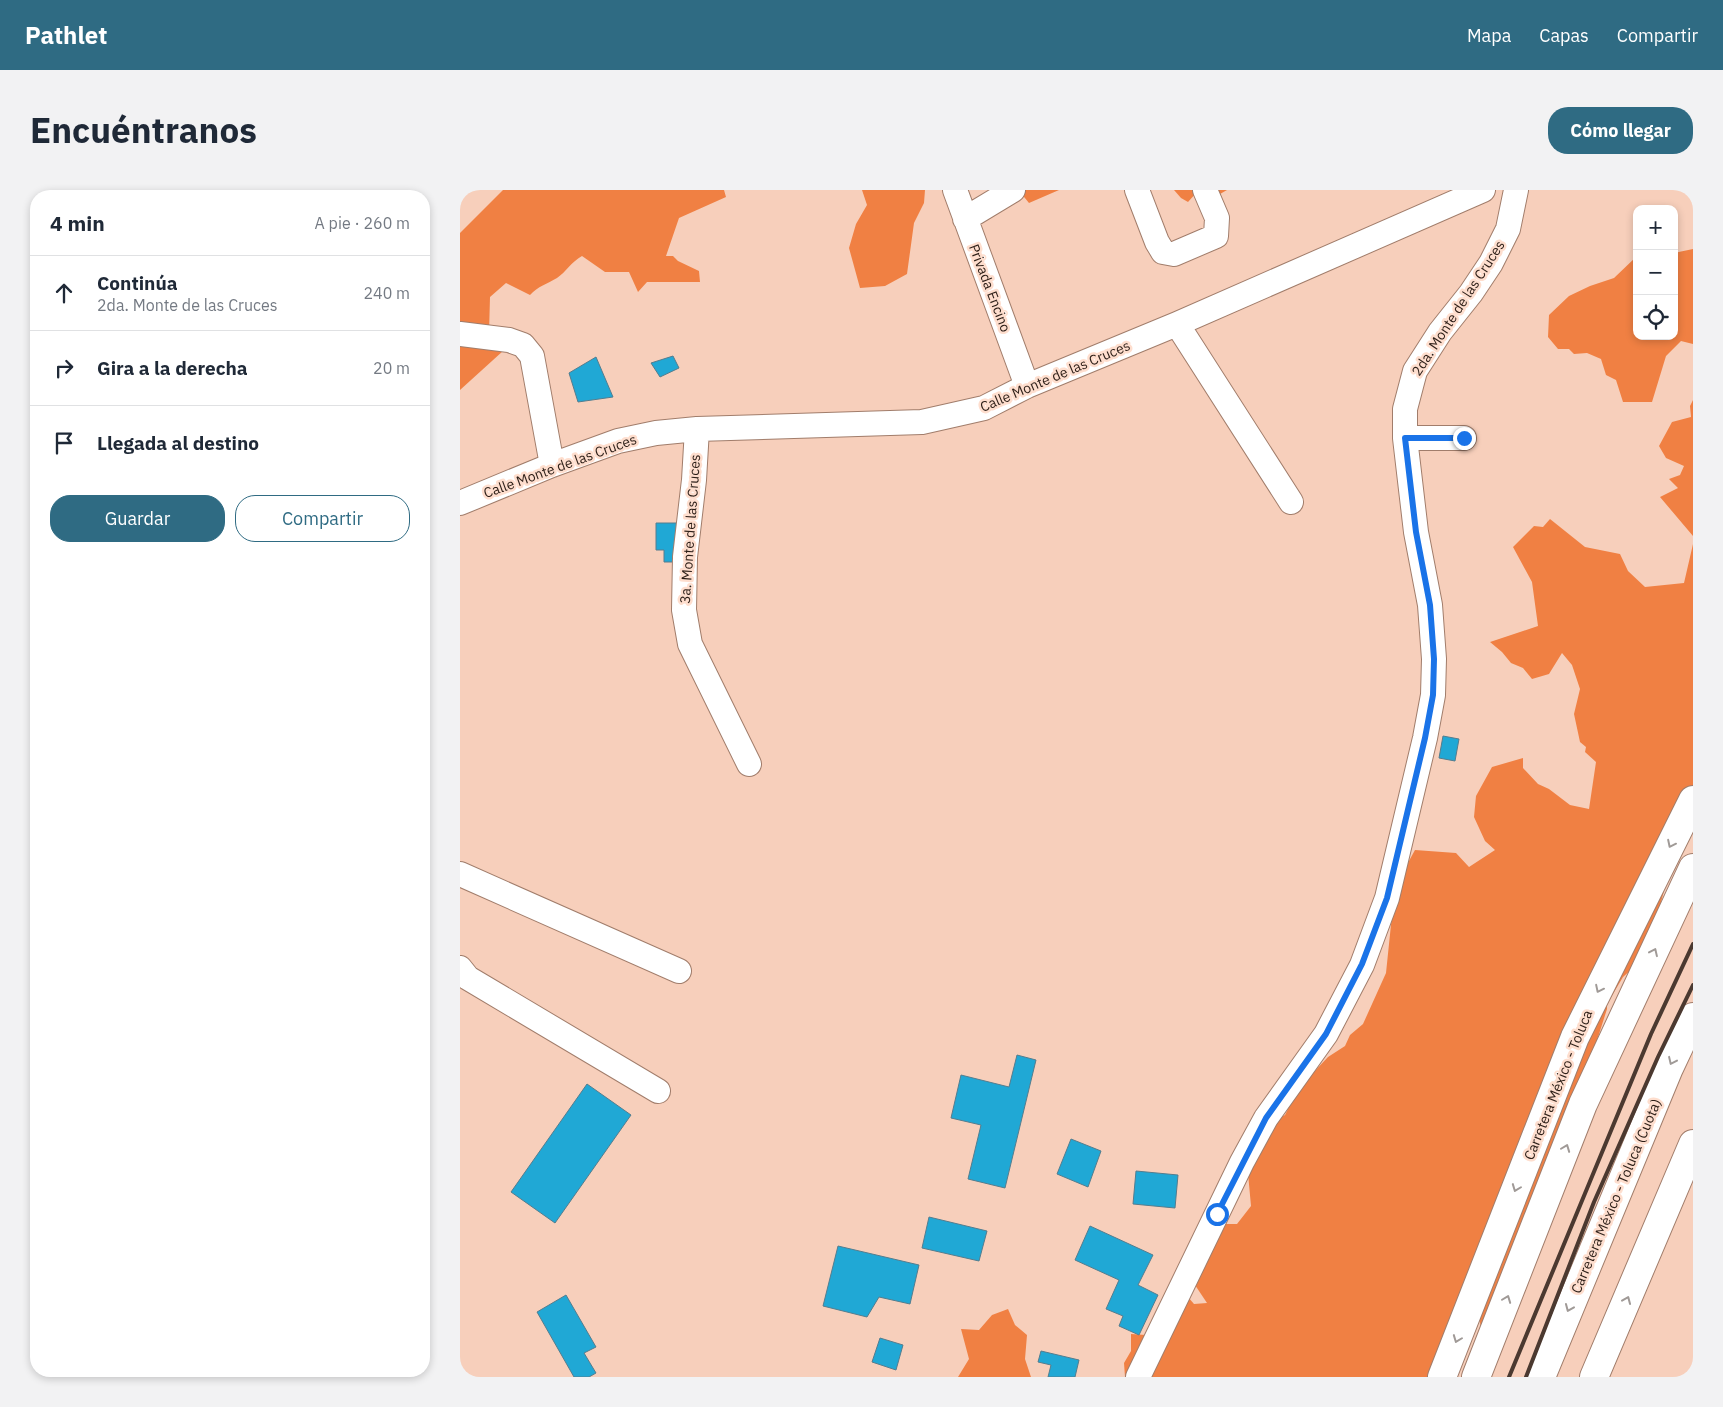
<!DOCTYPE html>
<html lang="es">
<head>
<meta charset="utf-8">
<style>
	:root { --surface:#fff; --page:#f2f2f3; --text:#1f2937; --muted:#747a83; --line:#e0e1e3; --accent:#2f6b83 }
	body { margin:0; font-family:"IBM Plex Sans",sans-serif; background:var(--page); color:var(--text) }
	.controls { position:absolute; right:15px; top:15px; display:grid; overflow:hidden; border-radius:10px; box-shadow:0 2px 8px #0003 }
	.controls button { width:45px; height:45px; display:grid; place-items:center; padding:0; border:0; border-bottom:1px solid var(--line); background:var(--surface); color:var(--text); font:25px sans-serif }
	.stop { position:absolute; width:15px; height:15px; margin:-11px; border:4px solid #1a73e8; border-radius:50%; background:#fff }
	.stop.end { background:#1a73e8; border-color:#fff; box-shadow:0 1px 5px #0008 }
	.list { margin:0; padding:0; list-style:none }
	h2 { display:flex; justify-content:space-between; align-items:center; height:65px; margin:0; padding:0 20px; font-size:21px }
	h2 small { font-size:16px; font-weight:400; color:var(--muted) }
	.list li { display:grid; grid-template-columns:32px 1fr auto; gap:15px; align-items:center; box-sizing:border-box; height:75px; padding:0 20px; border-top:1px solid var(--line) }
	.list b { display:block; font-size:19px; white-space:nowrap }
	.list p { margin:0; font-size:16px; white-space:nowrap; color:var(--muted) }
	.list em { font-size:16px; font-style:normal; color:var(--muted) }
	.actions { display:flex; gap:10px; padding:15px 20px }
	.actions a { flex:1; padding:11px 0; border:1px solid var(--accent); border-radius:20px; text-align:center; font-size:18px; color:var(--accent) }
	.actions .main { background:var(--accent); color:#fff }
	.icon { flex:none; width:28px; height:28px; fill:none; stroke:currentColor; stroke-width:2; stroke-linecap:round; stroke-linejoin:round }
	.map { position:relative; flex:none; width:1233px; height:1187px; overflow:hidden; border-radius:20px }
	header { display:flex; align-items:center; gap:30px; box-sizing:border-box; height:70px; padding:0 25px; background:var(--accent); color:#fff }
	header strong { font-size:24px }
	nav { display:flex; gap:28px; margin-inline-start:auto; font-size:18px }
	.intro { display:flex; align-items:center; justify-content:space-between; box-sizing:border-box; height:120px; padding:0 30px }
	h1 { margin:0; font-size:35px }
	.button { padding:12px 22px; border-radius:20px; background:var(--accent); color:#fff; font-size:18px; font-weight:700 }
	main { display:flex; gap:30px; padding:0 30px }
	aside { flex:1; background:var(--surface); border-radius:20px; box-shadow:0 2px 8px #0003 }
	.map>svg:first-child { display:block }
</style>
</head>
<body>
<header>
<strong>Pathlet</strong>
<nav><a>Mapa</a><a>Capas</a><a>Compartir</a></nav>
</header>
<div class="intro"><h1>Encuéntranos</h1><a class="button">Cómo llegar</a></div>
<main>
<aside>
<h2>4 min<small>A pie · 260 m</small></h2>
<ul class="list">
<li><svg class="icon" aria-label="ahead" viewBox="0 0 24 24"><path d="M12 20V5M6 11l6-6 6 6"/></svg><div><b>Continúa</b><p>2da. Monte de las Cruces</p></div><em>240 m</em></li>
<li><svg class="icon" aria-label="right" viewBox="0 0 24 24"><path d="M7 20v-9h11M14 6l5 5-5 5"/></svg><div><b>Gira a la derecha</b></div><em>20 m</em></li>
<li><svg class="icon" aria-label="arrive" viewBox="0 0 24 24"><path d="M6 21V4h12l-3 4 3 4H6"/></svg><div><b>Llegada al destino</b></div></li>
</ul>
<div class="actions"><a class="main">Guardar</a><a>Compartir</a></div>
</aside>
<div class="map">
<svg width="1233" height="1187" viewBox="0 0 1233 1187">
	<rect width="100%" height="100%" fill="#f7cfbb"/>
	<path fill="#f08043" d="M 43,0 L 264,0 L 266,7 L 219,28 L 206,66 L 213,66 L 218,71 L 239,81 L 240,92 L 187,92 L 178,102 L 169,82 L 145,82 L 122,66 C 111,72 106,82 97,88 C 87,94 78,96 70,105 L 46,93 L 30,107 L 29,144 L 56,155 L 43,161 L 0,200 L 0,43 Z
		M 402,0 L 465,0 L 464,13 L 454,33 L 447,84 L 425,96 L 400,98 L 389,58 L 396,34 L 407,15 Z
		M 537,0 L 599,0 L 569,13 L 560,2 Z
		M 714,0 L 767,0 L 760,4 L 737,2 L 728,12 L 721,8 Z
		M 1233,59 L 1233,154 L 1221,151 L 1206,166 L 1192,212 L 1163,212 L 1156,190 L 1146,185 L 1141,169 L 1127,163 L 1114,164 L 1109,159 L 1098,159 L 1088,147 L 1089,125 L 1109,106 L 1130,96 L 1154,88 L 1177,66 L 1177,146 L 1214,146 L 1214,63 Z
		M 1233,210 L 1233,346 L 1200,307 L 1218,298 L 1209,289 L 1220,285 L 1224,276 L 1206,268 L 1199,256 L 1212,232 L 1231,227 L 1230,216 Z
		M 1090,329 L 1125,357 L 1160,364 L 1168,381 L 1185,397 L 1224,393 L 1233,354 L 1233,620 L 1215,667 L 1216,677 L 1205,697 L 1199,720 L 1183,769 L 1163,787 L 1147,814 L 1147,819 L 1132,866 L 1022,1145 L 1019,1126 L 991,1187 L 665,1187 L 664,1173 L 671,1161 L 671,1144 L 686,1145 L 728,1107 L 734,1114 L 747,1113 L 733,1092 L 759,1034 L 777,1034 L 791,1016 L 785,951 L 807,935 L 825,925 L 833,909 L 852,884 L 868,867 L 885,856 L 890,845 L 903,834 L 926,783 L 932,725 L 938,691 L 955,660 L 996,663 L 1009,677 L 1035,660 L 1025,651 L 1014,627 L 1016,606 L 1032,577 L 1063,568 L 1063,578 L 1078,594 L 1089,599 L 1110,615 L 1129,619 L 1136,572 L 1125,562 L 1126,557 L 1120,552 L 1114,524 L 1120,499 L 1112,475 L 1102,463 L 1089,484 L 1072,489 L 1063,478 L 1051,473 L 1042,462 L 1030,452 L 1078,436 L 1072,392 L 1053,357 L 1074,336 L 1083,337 Z
		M 548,1119 L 555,1135 L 567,1145 L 565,1169 L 571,1187 L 498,1187 L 509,1169 L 501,1139 L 519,1140 L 532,1125 Z"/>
	<path fill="#20a8d5" stroke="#547d8e" d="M 213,166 L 219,178 L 200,187 L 191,173 Z
		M 136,167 L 153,207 L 118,212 L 109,183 Z
		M 196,333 L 219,333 L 219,372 L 204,372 L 204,360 L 196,360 Z
		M 983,546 L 999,549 L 995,571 L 979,568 Z
		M 557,865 L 576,870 L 545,998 L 508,989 L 521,935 L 491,928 L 501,885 L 549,897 Z
		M 127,894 L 171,925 L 95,1033 L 51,1002 Z
		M 611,949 L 641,961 L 628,997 L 597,984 Z
		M 676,981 L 718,985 L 715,1018 L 673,1014 Z
		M 469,1027 L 527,1041 L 519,1071 L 462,1058 Z
		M 630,1036 L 693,1065 L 678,1095 L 698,1105 L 679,1145 L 659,1136 L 663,1126 L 646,1119 L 659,1090 L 615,1070 Z
		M 378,1056 L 459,1075 L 450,1114 L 419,1107 L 407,1127 L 363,1116 Z
		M 106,1105 L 136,1157 L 124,1163 L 136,1183 L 129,1187 L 114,1187 L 77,1122 Z
		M 420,1148 L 443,1155 L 436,1180 L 412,1172 Z
		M 581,1161 L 619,1170 L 615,1187 L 588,1187 L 591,1175 L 578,1172 Z"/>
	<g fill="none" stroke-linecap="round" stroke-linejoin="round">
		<defs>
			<path id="minor" d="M 495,0 L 567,196
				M 677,0 L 697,52 L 703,62 L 714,64 L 756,46 L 757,28 L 745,0
				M 505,29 L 553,0
				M 717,134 L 831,312
				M 0,144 L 49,150 L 63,155 L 72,166 L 92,275
				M 237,239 L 234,290 L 225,367 L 224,420 L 230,454 L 289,574
				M 945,248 L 1004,248
				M 0,313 L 92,275 L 158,251 L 196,243 L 237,239 L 462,232 L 524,218 L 567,196 L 717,134 L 1023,0
				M 0,684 L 219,781
				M 0,778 L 8,788 L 198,901
				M 678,1187 L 782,972 L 806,928 L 866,844 L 902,775 L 927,708 L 965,548 L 973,505 L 974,469 L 970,415 L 956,342 L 945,248 L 945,219 L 955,181 L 980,142 L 1011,103 L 1031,73 L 1048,39 L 1056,0"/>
			<path id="major" d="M 982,1187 L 1115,847 L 1233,610
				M 1016,1187 L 1123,914 L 1233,678"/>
			<path id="highway" d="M 1081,1187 L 1209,878 L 1233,827
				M 1134,1187 L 1233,954"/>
		</defs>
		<use href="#minor" stroke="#a17d6b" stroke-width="26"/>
		<use href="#major" stroke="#a17d6b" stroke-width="30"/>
		<use href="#highway" stroke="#a17d6b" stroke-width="30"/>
		<use href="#minor" stroke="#fff" stroke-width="24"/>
		<use href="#major" stroke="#fff" stroke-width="28"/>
		<use href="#highway" stroke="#fff" stroke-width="28"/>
		<path stroke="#4b3930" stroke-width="4" d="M 1049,1187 L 1191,844 L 1233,754
			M 1066,1187 L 1134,1012 L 1198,867 L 1233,795"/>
	</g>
	<defs><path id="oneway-chevron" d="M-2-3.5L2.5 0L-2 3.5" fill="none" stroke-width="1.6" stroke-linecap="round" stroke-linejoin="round" transform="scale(1.25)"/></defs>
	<g stroke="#a09a97">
		<use href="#oneway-chevron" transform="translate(1211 654) rotate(116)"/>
		<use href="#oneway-chevron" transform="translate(1194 762) rotate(-65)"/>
		<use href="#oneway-chevron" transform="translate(1139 799) rotate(116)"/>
		<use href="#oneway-chevron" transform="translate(1212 871) rotate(115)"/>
		<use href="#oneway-chevron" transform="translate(1106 958) rotate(-69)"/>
		<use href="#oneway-chevron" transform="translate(1056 998) rotate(111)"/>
		<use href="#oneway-chevron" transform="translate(1047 1109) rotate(-69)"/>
		<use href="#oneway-chevron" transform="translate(1167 1110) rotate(-67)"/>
		<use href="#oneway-chevron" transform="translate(1109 1118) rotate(113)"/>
		<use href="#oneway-chevron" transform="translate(997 1149) rotate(111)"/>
	</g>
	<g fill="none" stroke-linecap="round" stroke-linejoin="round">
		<path stroke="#1a73e8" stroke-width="6" d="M 757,1024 L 806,928 L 866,844 L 902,774 L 927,708 L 965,548 L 973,505 L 974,469 L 970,415 L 956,342 L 945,248 L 1004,248"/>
	</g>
	<g text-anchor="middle" stroke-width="5" stroke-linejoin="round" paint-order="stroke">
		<g font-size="14" fill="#2c1e17" stroke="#fedece">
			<text transform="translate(530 98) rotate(69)" y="5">Privada Encino</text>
			<text transform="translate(998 118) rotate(-57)" y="5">2da. Monte de las Cruces</text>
			<text transform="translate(595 186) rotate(-23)" y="5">Calle Monte de las Cruces</text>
			<text transform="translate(100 276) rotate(-20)" y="5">Calle Monte de las Cruces</text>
			<text transform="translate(230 339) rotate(-86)" y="5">3a. Monte de las Cruces</text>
			<text transform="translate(1098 895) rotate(-68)" y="5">Carretera México - Toluca</text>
			<text transform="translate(1156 1006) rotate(-67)" y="5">Carretera México - Toluca (Cuota)</text>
		</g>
	</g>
</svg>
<div class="controls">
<button>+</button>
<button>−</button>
<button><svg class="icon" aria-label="locate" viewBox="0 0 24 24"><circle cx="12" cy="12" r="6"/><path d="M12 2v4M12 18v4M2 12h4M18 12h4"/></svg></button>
</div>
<div class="stop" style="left:757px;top:1024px"></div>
<div class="stop end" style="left:1004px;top:248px"></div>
</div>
</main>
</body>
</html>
